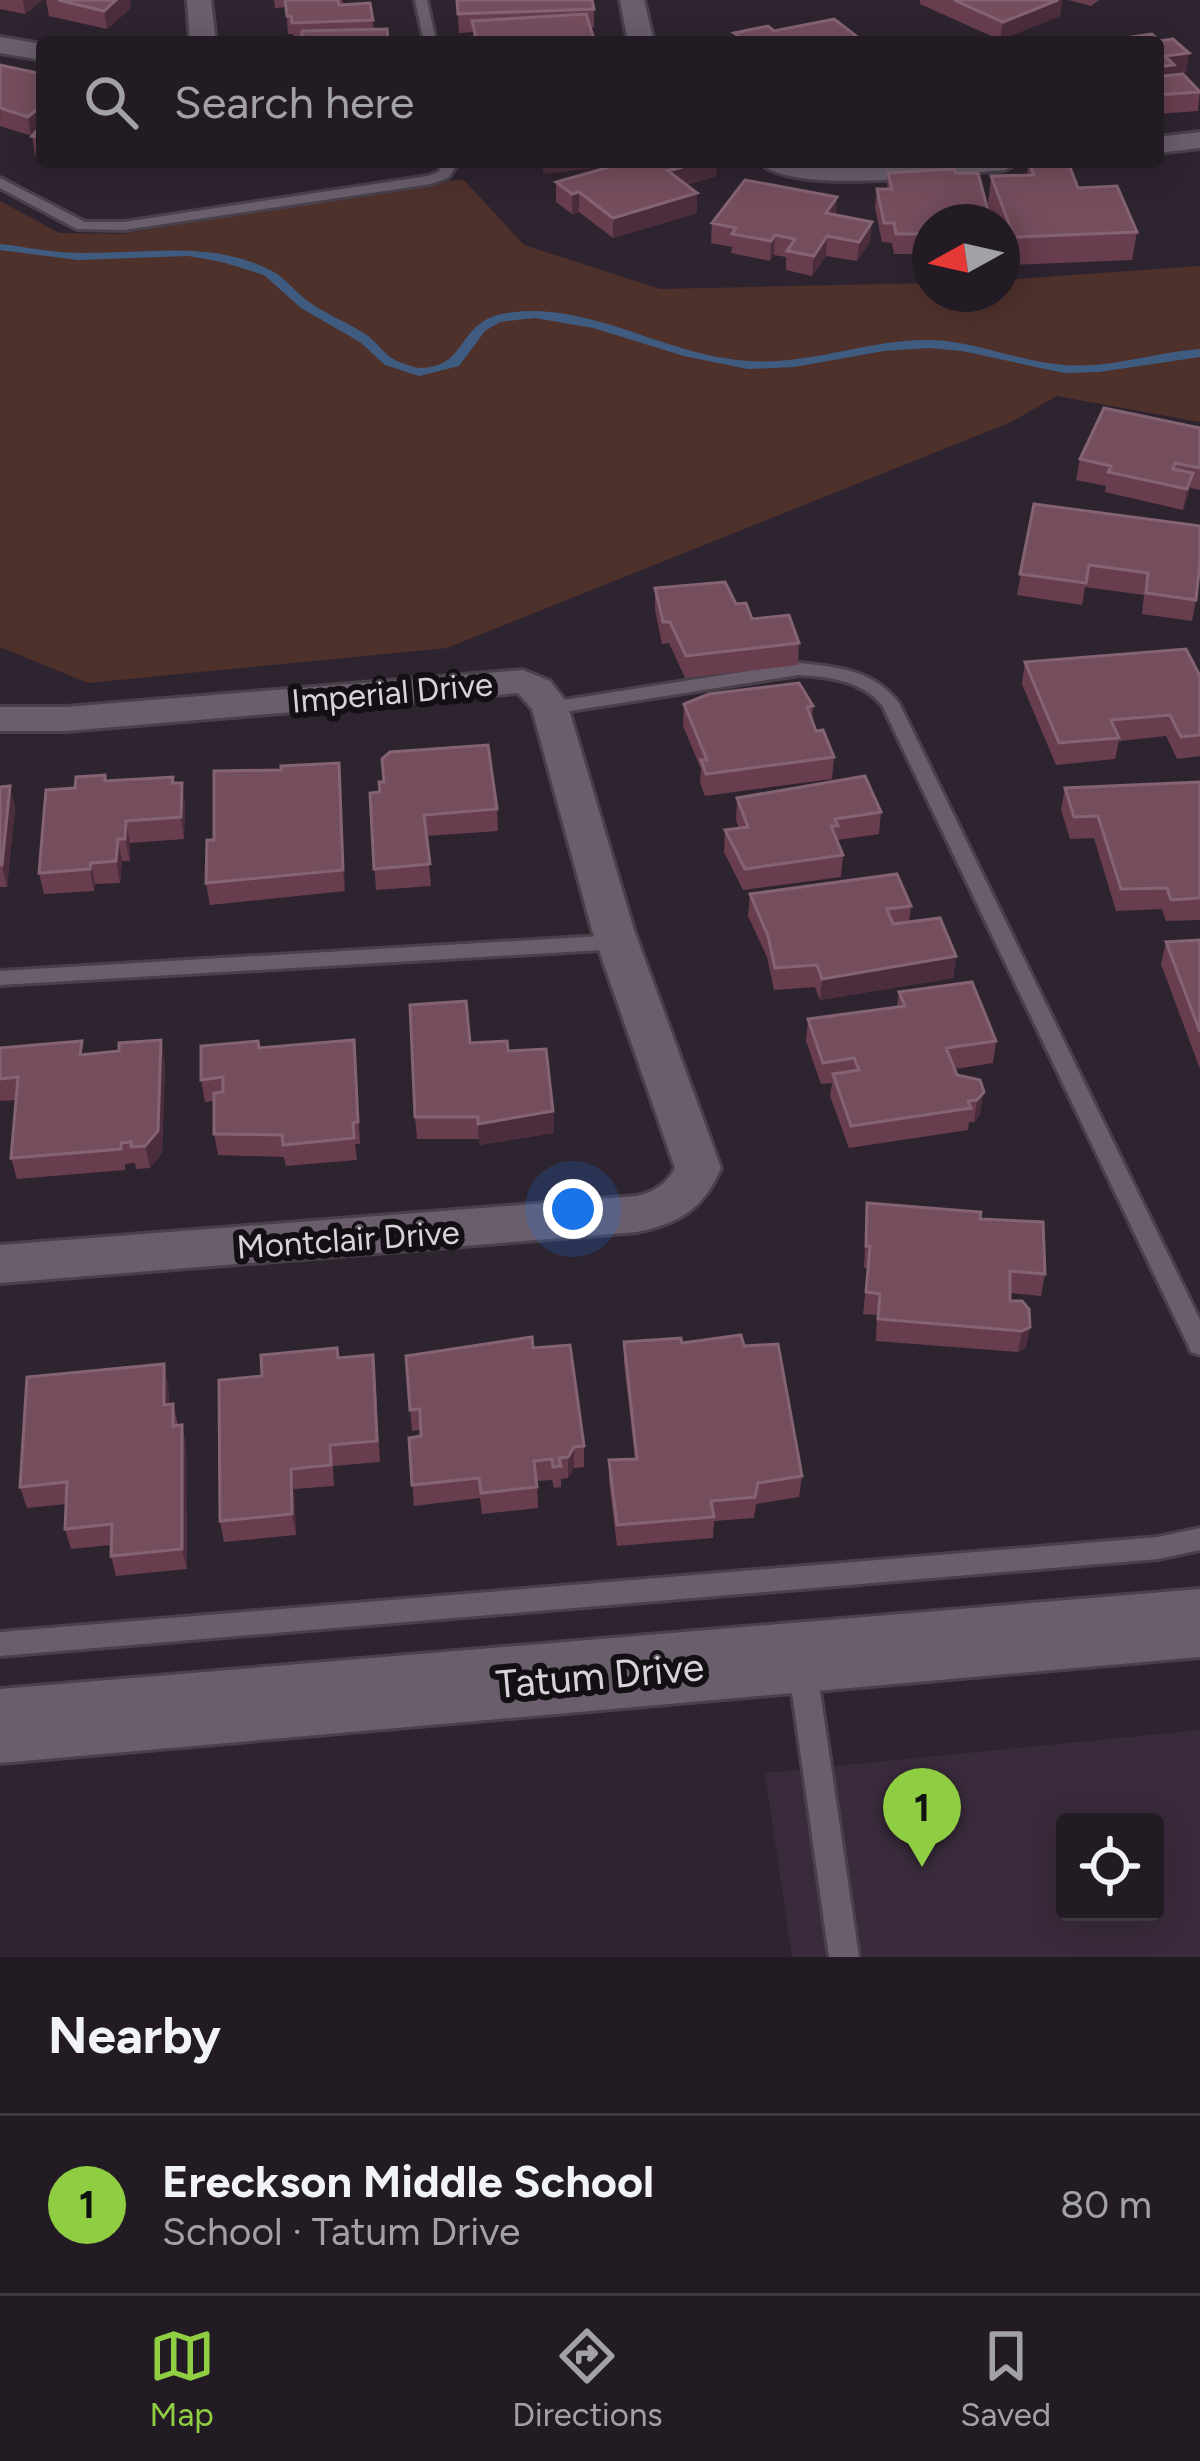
<!DOCTYPE html>
<html lang="en">
<head>
<meta charset="utf-8">
<style>
	:root { --surface:#221b24; --page:#2e2831; --text:#f1f3f6; --muted:#a2a1a6; --line:#3f3941; --accent:#8fcd42 }
	body { margin:0; font-family:Figtree,sans-serif; background:var(--page); color:var(--text) }
	.controls { position:absolute; right:36px; bottom:36px; display:grid; overflow:hidden; border-radius:12px; box-shadow:0 6px 30px #0003 }
	.controls button { width:108px; height:108px; display:grid; place-items:center; padding:0; border:0; border-bottom:3px solid var(--line); background:var(--surface); color:var(--text); font:60px sans-serif }
	.compass { position:absolute; left:912px; top:204px; width:108px; height:108px; border-radius:50%; background:var(--surface); box-shadow:0 6px 30px #0003; rotate:262deg }
	.you { position:absolute; left:573px; top:1209px; width:42px; height:42px; margin:-30px; border:9px solid #fff; border-radius:50%; background:#1a73e8; box-shadow:0 0 0 18px #1a73e833 }
	.badge { display:grid; place-items:center; width:78px; height:78px; border-radius:50%; background:var(--accent); color:#111; font-size:39px; font-weight:700 }
	.pin { position:absolute; translate:-50% -99px; filter:drop-shadow(0 3px 6px #0008) }
	.pin::after { content:''; position:absolute; top:63px; width:42px; height:36px; background:inherit; clip-path:polygon(0 0,100% 0,50% 100%) }
	.list { margin:0; padding:0; list-style:none }
	h2 { display:flex; justify-content:space-between; align-items:center; height:156px; margin:0; padding:0 48px; font-size:51px }
	h2 small { font-size:39px; font-weight:400; color:var(--muted) }
	.list li { display:grid; grid-template-columns:78px 1fr auto; gap:36px; align-items:center; box-sizing:border-box; height:180px; padding:0 48px; border-top:3px solid var(--line) }
	.list b { display:block; font-size:45px; white-space:nowrap }
	.list p { margin:0; font-size:39px; white-space:nowrap; color:var(--muted) }
	.list em { font-size:39px; font-style:normal; color:var(--muted) }
	.icon { flex:none; width:66px; height:66px; fill:none; stroke:currentColor; stroke-width:2; stroke-linecap:round; stroke-linejoin:round }
	.map { position:relative; flex:none; width:1200px; height:1957px; overflow:hidden }
	.search { position:absolute; background:var(--surface); box-shadow:0 6px 30px #0003; left:36px; right:36px; top:36px; height:132px; display:flex; align-items:center; gap:30px; box-sizing:border-box; padding:0 42px; border-radius:12px; color:var(--muted); font-size:45px }
	.sheet { height:336px; background:var(--surface) }
	nav { display:flex; justify-content:space-around; align-items:center; box-sizing:border-box; height:168px; border-top:3px solid var(--line); background:var(--surface); font-size:33px; color:var(--muted) }
	nav a { display:grid; justify-items:center; gap:6px }
	nav .on { color:var(--accent) }
	.map>svg:first-child { display:block }
</style>
</head>
<body>
<div class="map">
<svg width="1200" height="1957" viewBox="0 0 1200 1957">
	<rect width="100%" height="100%" fill="#2e2430"/>
	<path fill="#3a2b3c" fill-rule="evenodd" d="M 1200,1730 L 1200,1957 L 792,1957 L 765,1773 ZM 1065,1822 L 1155,1822 L 1155,1912 L 1065,1912 Z"/>
	<path fill="#4f312c" d="M 463,179 L 524,245 L 660,289 L 930,283 L 930,294 L 1002,294 L 1002,280 L 1200,266 L 1200,422 L 1057,396 L 1011,422 L 447,648 L 88,683 L 0,647 L 0,201 L 59,233 L 121,234 Z"/>
	<g fill="none" stroke-linecap="round" stroke-linejoin="round">
		<path fill="#3f5c80" fill-rule="evenodd" d="M 0,244 C 27,247 55,253 81,253 C 145,254 211,240 270,270 C 283,276 294,290 305,299 C 324,314 348,322 368,336 C 377,343 385,355 395,360 C 401,363 415,368 421,368 C 460,367 458,337 484,321 C 498,312 520,311 537,311 C 611,314 676,357 749,361 C 811,365 869,339 930,340 C 976,341 1019,362 1065,365 C 1110,369 1155,352 1200,349 L 1200,357 L 1099,372 L 1064,373 L 962,351 L 929,348 L 884,351 L 794,367 L 748,369 L 684,356 L 593,328 L 535,318 L 500,322 L 485,331 L 459,366 L 419,376 L 385,365 L 360,342 L 301,308 L 264,275 L 222,262 L 188,256 L 78,260 L 0,250 Z"/>
		<defs>
			<path id="lane" d="M 415,0 L 427,0 L 436,42 L 424,42 Z
				M 445,162 L 459,162 L 448,178 L 431,184 L 124,230 L 77,229 L 0,188 L 0,178 L 85,222 L 124,222 L 428,176 L 438,172 Z
				M 799,663 C 838,667 874,670 899,703 L 1200,1320 L 1200,1355 L 1191,1352 L 1188,1345 L 882,705 C 860,680 830,677 799,675 L 551,714 L 542,708 L 551,702 Z
				M 618,935 L 628,942 L 618,949 L 0,985 L 0,971 Z
				M 1200,1528 L 1200,1550 L 1158,1559 L 0,1656 L 0,1632 L 1158,1537 Z
				M 802,1652 L 812,1655 L 816,1664 L 859,1957 L 829,1957 L 788,1664 L 792,1655 Z"/>
			<path id="street" d="M 187,0 L 211,0 L 216,42 L 190,42 Z
				M 620,0 L 644,0 L 654,42 L 628,42 Z
				M 0,37 L 42,44 L 42,60 L 0,53 Z
				M 1200,132 L 1200,148 L 1158,153 L 1158,137 Z
				M 759,162 L 1019,162 L 1005,170 C 954,173 793,197 759,162 Z
				M 523,670 L 550,681 L 567,703 L 634,930 L 721,1168 C 703,1209 680,1223 637,1232 L 0,1283 L 0,1245 L 637,1196 C 654,1192 667,1184 675,1168 L 592,930 L 532,709 L 518,693 L 66,731 L 0,731 L 0,707 L 66,707 Z"/>
			<path id="secondary" d="M 1200,1589 L 1200,1657 L 0,1763 L 0,1689 Z"/>
		</defs>
		<use href="#lane" stroke="#49404a" stroke-width="6"/>
		<use href="#street" stroke="#49404a" stroke-width="6"/>
		<use href="#secondary" stroke="#49404a" stroke-width="6"/>
		<use href="#lane" fill="#6a5e6c" fill-rule="evenodd"/>
		<use href="#street" fill="#6a5e6c" fill-rule="evenodd"/>
		<use href="#secondary" fill="#6a5e6c" fill-rule="evenodd"/>
	</g>
	<path fill="#683e4f" d="M 0,0 L 42,0 L 25,14 L 0,9 Z
		M 46,0 L 130,0 L 131,8 L 107,29 L 49,16 Z
		M 274,0 L 342,0 L 343,3 L 339,3 L 339,5 L 370,3 L 374,30 L 388,42 L 294,42 L 293,34 L 288,34 L 286,7 L 275,8 Z
		M 457,0 L 594,9 L 594,27 L 590,28 L 595,42 L 473,42 L 473,32 L 459,33 Z
		M 920,0 L 1062,0 L 1060,16 L 1000,40 L 920,4 Z
		M 1068,0 L 1099,0 L 1091,6 Z
		M 1110,40 L 1159,41 L 1189,53 L 1186,72 L 1172,75 L 1200,90 L 1198,111 L 1158,114 L 1158,42 L 1109,42 Z
		M 1,64 L 42,74 L 42,156 L 35,155 L 32,136 L 0,126 Z
		M 627,162 L 717,162 L 716,176 L 686,185 L 697,193 L 697,213 L 613,238 L 579,212 L 572,214 L 556,202 L 556,182 Z
		M 1029,162 L 1078,188 L 1137,232 L 1132,260 L 1010,265 L 1002,242 L 1002,222 L 994,222 L 988,204 L 991,176 L 1027,175 Z
		M 888,173 L 955,173 L 991,222 L 930,222 L 930,254 L 894,254 L 892,243 L 882,242 L 875,208 L 877,189 L 887,189 Z
		M 836,215 L 870,242 L 857,261 L 826,256 L 812,276 L 786,270 L 786,257 L 774,255 L 770,261 L 731,253 L 732,247 L 711,243 L 712,223 Z
		M 1200,428 L 1200,490 L 1190,488 L 1183,510 L 1105,492 L 1106,486 L 1076,480 L 1080,459 Z
		M 1034,504 L 1196,600 L 1192,621 L 1142,614 L 1144,595 L 1085,587 L 1082,605 L 1017,595 Z
		M 655,588 L 736,604 L 752,619 L 799,643 L 798,665 L 685,678 L 669,643 L 662,644 L 655,610 Z
		M 1025,662 L 1200,676 L 1200,756 L 1177,759 L 1166,736 L 1119,741 L 1115,759 L 1056,765 L 1022,684 Z
		M 684,704 L 813,706 L 812,720 L 816,731 L 834,757 L 832,779 L 705,796 L 700,782 L 701,769 L 683,726 Z
		M 339,763 L 345,891 L 210,905 L 206,883 L 214,840 L 281,770 Z
		M 173,777 L 174,783 L 185,804 L 184,839 L 130,843 L 130,861 L 122,861 L 120,883 L 95,884 L 94,891 L 44,894 L 39,873 L 75,788 L 107,781 Z
		M 1200,782 L 1200,920 L 1166,921 L 1162,909 L 1116,911 L 1094,838 L 1070,839 L 1061,810 L 1065,788 Z
		M 10,786 L 15,808 L 7,887 L 0,887 L 0,787 Z
		M 370,793 L 497,809 L 498,831 L 426,836 L 431,886 L 376,890 Z
		M 737,798 L 881,812 L 879,834 L 837,840 L 843,855 L 841,877 L 743,890 L 724,852 L 725,830 L 739,828 L 736,820 Z
		M 750,894 L 911,906 L 909,922 L 956,956 L 953,978 L 820,1000 L 815,987 L 774,990 L 767,957 L 748,916 Z
		M 1200,940 L 1200,1069 L 1161,964 L 1166,942 Z
		M 899,992 L 996,1041 L 993,1063 L 955,1069 L 957,1075 L 980,1080 L 980,1114 L 974,1122 L 969,1122 L 968,1130 L 849,1148 L 830,1096 L 832,1083 L 821,1084 L 806,1041 L 808,1019 L 897,1007 Z
		M 354,1040 L 360,1144 L 355,1144 L 357,1160 L 286,1166 L 284,1157 L 218,1155 L 214,1134 L 214,1101 L 205,1102 L 201,1080 L 259,1048 Z
		M 470,1043 L 508,1051 L 553,1111 L 554,1133 L 479,1145 L 479,1139 L 417,1139 L 415,1117 Z
		M 0,1048 L 165,1062 L 162,1153 L 150,1168 L 136,1169 L 135,1163 L 125,1164 L 125,1170 L 17,1179 L 11,1158 L 16,1100 L 0,1101 Z
		M 867,1203 L 980,1219 L 1045,1274 L 1041,1296 L 1010,1293 L 1010,1301 L 1022,1301 L 1026,1348 L 1018,1352 L 876,1341 L 877,1315 L 863,1314 L 868,1268 L 864,1268 Z
		M 624,1342 L 682,1343 L 744,1346 L 802,1476 L 799,1497 L 756,1504 L 754,1518 L 714,1521 L 713,1538 L 617,1546 L 609,1481 L 609,1460 L 635,1459 L 624,1363 Z
		M 533,1348 L 584,1446 L 584,1467 L 574,1468 L 568,1478 L 561,1479 L 561,1487 L 554,1488 L 552,1480 L 537,1481 L 538,1508 L 482,1514 L 480,1498 L 414,1506 L 409,1438 L 421,1436 L 421,1430 L 412,1431 L 406,1356 Z
		M 339,1358 L 375,1376 L 380,1462 L 333,1466 L 334,1486 L 294,1489 L 296,1535 L 224,1542 L 220,1521 L 262,1376 Z
		M 164,1364 L 168,1385 L 169,1405 L 173,1404 L 178,1425 L 182,1425 L 186,1446 L 187,1569 L 116,1576 L 111,1556 L 111,1545 L 71,1549 L 65,1529 L 66,1504 L 27,1508 L 20,1487 Z"/>
	<path fill="#4c2d3d" d="M 23,0 L 42,0 L 25,14 Z
		M 116,0 L 130,0 L 131,8 L 107,29 L 104,11 Z
		M 1058,0 L 1062,0 L 1060,16 L 1000,40 L 1003,22 Z
		M 1189,53 L 1186,72 L 1172,74 L 1170,84 L 1158,85 L 1158,67 L 1165,56 Z
		M 42,105 L 42,127 L 31,136 L 28,117 Z
		M 543,162 L 604,162 L 597,163 L 597,168 L 543,174 Z
		M 700,162 L 717,162 L 716,176 L 667,191 L 668,171 Z
		M 579,192 L 579,212 L 572,214 L 572,194 Z
		M 697,193 L 697,213 L 613,238 L 613,218 Z
		M 837,197 L 836,216 L 826,213 Z
		M 872,222 L 870,242 L 857,261 L 859,242 Z
		M 775,235 L 774,255 L 770,261 L 771,241 Z
		M 827,236 L 826,256 L 812,276 L 814,256 Z
		M 1193,473 L 1189,494 L 1183,510 L 1187,489 Z
		M 339,763 L 341,784 L 345,891 L 343,870 Z
		M 182,783 L 185,804 L 184,839 L 181,817 Z
		M 10,786 L 15,808 L 7,887 L 2,865 Z
		M 126,821 L 130,843 L 130,861 L 125,839 Z
		M 118,839 L 122,861 L 120,883 L 116,861 Z
		M 91,863 L 95,884 L 94,891 L 90,869 Z
		M 956,956 L 953,978 L 820,1000 L 822,979 Z
		M 161,1040 L 165,1062 L 162,1153 L 150,1168 L 145,1146 Z
		M 984,1092 L 980,1114 L 974,1122 L 977,1100 Z
		M 553,1111 L 554,1133 L 479,1145 L 478,1124 Z
		M 1030,1327 L 1026,1348 L 1018,1352 L 1022,1331 Z
		M 164,1364 L 168,1385 L 169,1426 L 164,1405 Z
		M 182,1425 L 186,1446 L 187,1569 L 182,1549 Z
		M 574,1447 L 574,1468 L 568,1478 L 568,1457 Z
		M 291,1469 L 294,1489 L 296,1535 L 292,1514 Z"/>
	<path fill="#754e5e" stroke="#846372" stroke-width="3" d="M 58,0 L 116,0 L 104,11 Z
		M 285,0 L 338,0 L 339,5 L 370,3 L 373,20 L 292,23 L 291,16 L 287,16 Z
		M 457,0 L 592,0 L 594,9 L 458,14 Z
		M 954,0 L 1058,0 L 1003,22 Z
		M 586,14 L 595,42 L 477,42 L 472,21 Z
		M 834,19 L 864,42 L 724,41 L 740,37 L 734,33 L 768,26 L 774,31 Z
		M 387,29 L 388,42 L 301,42 L 302,31 Z
		M 1152,34 L 1159,41 L 1173,39 L 1189,53 L 1165,56 L 1174,65 L 1158,67 L 1158,42 L 1112,42 L 1110,40 Z
		M 0,65 L 42,74 L 42,105 L 28,117 L 0,108 Z
		M 1158,71 L 1163,76 L 1183,74 L 1200,92 L 1158,95 Z
		M 42,125 L 42,137 L 32,136 Z
		M 627,162 L 700,162 L 668,171 L 697,193 L 613,218 L 579,192 L 572,194 L 556,182 Z
		M 1029,162 L 1068,162 L 1078,188 L 1117,186 L 1137,232 L 1014,237 L 991,176 L 1034,175 Z
		M 954,169 L 955,173 L 978,173 L 991,222 L 932,220 L 930,234 L 896,234 L 894,223 L 884,223 L 877,189 L 892,189 L 888,173 Z
		M 745,180 L 837,197 L 826,213 L 872,222 L 859,242 L 827,236 L 814,256 L 787,251 L 795,239 L 775,235 L 771,241 L 732,234 L 736,228 L 712,223 Z
		M 1104,408 L 1200,428 L 1200,468 L 1175,463 L 1173,469 L 1193,473 L 1187,489 L 1108,472 L 1111,466 L 1080,459 Z
		M 1034,504 L 1200,526 L 1200,562 L 1196,600 L 1146,593 L 1148,573 L 1089,565 L 1086,583 L 1020,574 Z
		M 725,582 L 736,604 L 746,603 L 752,619 L 789,615 L 799,643 L 686,656 L 670,622 L 663,622 L 655,588 Z
		M 1186,649 L 1200,676 L 1200,735 L 1181,737 L 1170,715 L 1111,720 L 1119,738 L 1059,743 L 1025,662 Z
		M 799,683 L 813,706 L 807,707 L 816,731 L 823,730 L 834,757 L 706,774 L 701,760 L 707,760 L 684,704 L 709,694 Z
		M 488,745 L 497,809 L 424,815 L 430,864 L 374,869 L 370,793 L 380,792 L 379,782 L 384,782 L 382,759 L 390,752 Z
		M 339,763 L 343,870 L 206,883 L 207,840 L 214,840 L 214,771 L 281,770 L 281,766 Z
		M 105,775 L 105,781 L 173,777 L 172,783 L 182,783 L 181,817 L 126,821 L 125,839 L 118,839 L 116,861 L 91,863 L 90,869 L 39,873 L 46,790 L 75,788 L 76,777 Z
		M 865,776 L 881,812 L 835,819 L 838,826 L 831,826 L 843,855 L 745,869 L 725,830 L 748,827 L 737,798 Z
		M 1200,782 L 1200,898 L 1171,900 L 1167,888 L 1121,889 L 1098,816 L 1074,817 L 1065,788 Z
		M 10,786 L 2,865 L 0,865 L 0,787 Z
		M 897,874 L 911,906 L 887,909 L 893,924 L 940,918 L 956,956 L 822,979 L 817,965 L 775,968 L 768,936 L 750,894 Z
		M 1200,940 L 1200,1032 L 1166,942 Z
		M 972,982 L 996,1041 L 946,1048 L 957,1075 L 980,1080 L 984,1092 L 977,1100 L 968,1101 L 971,1108 L 851,1126 L 833,1074 L 859,1070 L 854,1058 L 823,1063 L 808,1019 L 905,1006 L 899,992 Z
		M 466,1001 L 470,1043 L 507,1041 L 508,1051 L 546,1049 L 553,1111 L 478,1124 L 478,1117 L 415,1117 L 410,1005 Z
		M 161,1040 L 158,1131 L 145,1146 L 131,1147 L 131,1142 L 121,1143 L 121,1149 L 11,1158 L 18,1077 L 0,1079 L 0,1048 L 82,1041 L 80,1055 L 119,1051 L 119,1043 Z
		M 354,1040 L 358,1122 L 353,1123 L 354,1138 L 283,1145 L 282,1135 L 214,1134 L 214,1093 L 223,1092 L 223,1077 L 201,1080 L 201,1046 L 258,1041 L 259,1048 Z
		M 867,1203 L 981,1212 L 980,1219 L 1043,1222 L 1045,1274 L 1010,1271 L 1010,1301 L 1022,1301 L 1029,1309 L 1030,1327 L 1022,1331 L 878,1319 L 880,1294 L 866,1292 L 870,1246 L 866,1246 Z
		M 741,1335 L 744,1346 L 778,1344 L 802,1476 L 758,1483 L 755,1497 L 711,1501 L 714,1517 L 617,1525 L 609,1460 L 637,1459 L 624,1342 L 681,1338 L 682,1343 Z
		M 532,1337 L 533,1348 L 570,1345 L 584,1446 L 574,1447 L 568,1457 L 559,1458 L 561,1466 L 553,1467 L 552,1459 L 534,1461 L 537,1487 L 481,1493 L 479,1478 L 412,1485 L 409,1438 L 421,1436 L 420,1409 L 410,1410 L 406,1356 Z
		M 337,1348 L 338,1358 L 373,1355 L 377,1441 L 330,1445 L 331,1465 L 291,1469 L 292,1514 L 220,1521 L 219,1380 L 262,1376 L 261,1355 Z
		M 164,1364 L 164,1405 L 173,1404 L 173,1426 L 182,1425 L 182,1549 L 111,1556 L 112,1524 L 65,1529 L 67,1482 L 20,1487 L 27,1377 Z"/>
	<g text-anchor="middle" stroke-width="12" stroke-linejoin="round" paint-order="stroke">
		<g font-size="33" fill="#d9d2da" stroke="#140f14">
			<text transform="translate(392 692) rotate(-5)" y="12">Imperial Drive</text>
			<text transform="translate(348 1239) rotate(-4)" y="12">Montclair Drive</text>
		</g>
		<g font-size="39" fill="#d9d2da" stroke="#140f14">
			<text transform="translate(600 1675) rotate(-5)" y="14">Tatum Drive</text>
		</g>
	</g>
</svg>
<div class="controls">
<button><svg class="icon" aria-label="locate" viewBox="0 0 24 24"><circle cx="12" cy="12" r="6"/><path d="M12 2v4M12 18v4M2 12h4M18 12h4"/></svg></button>
</div>
<svg class="compass" viewBox="-18 -18 36 36"><path d="M0-13l5 13h-10z" fill="#e53935"/><path d="M0 13l5-13h-10z" fill="#a2a1a6"/></svg>
<div class="you"></div>
<div class="pin badge" style="left:922px;top:1867px">1</div>
<div class="search"><svg class="icon" aria-label="search" viewBox="0 0 24 24"><circle cx="10" cy="10" r="6"/><path d="M15 15l6 6"/></svg>Search here</div>
</div>
<section class="sheet">
<h2>Nearby<small></small></h2>
<ul class="list">
<li><span class="badge">1</span><div><b>Ereckson Middle School</b><p>School · Tatum Drive</p></div><em>80 m</em></li>
</ul>
</section>
<nav>
<a class="on"><svg class="icon" aria-label="map" viewBox="0 0 24 24"><path d="M3 6l6-2 6 2 6-2v14l-6 2-6-2-6 2zM9 4v14M15 6v14"/></svg>Map</a>
<a><svg class="icon" aria-label="directions" viewBox="0 0 24 24"><path d="M12 3l9 9-9 9-9-9zM9 14v-3h6M13 9l2 2-2 2"/></svg>Directions</a>
<a><svg class="icon" aria-label="saved" viewBox="0 0 24 24"><path d="M7 4h10v16l-5-4-5 4z"/></svg>Saved</a>
</nav>
</body>
</html>
